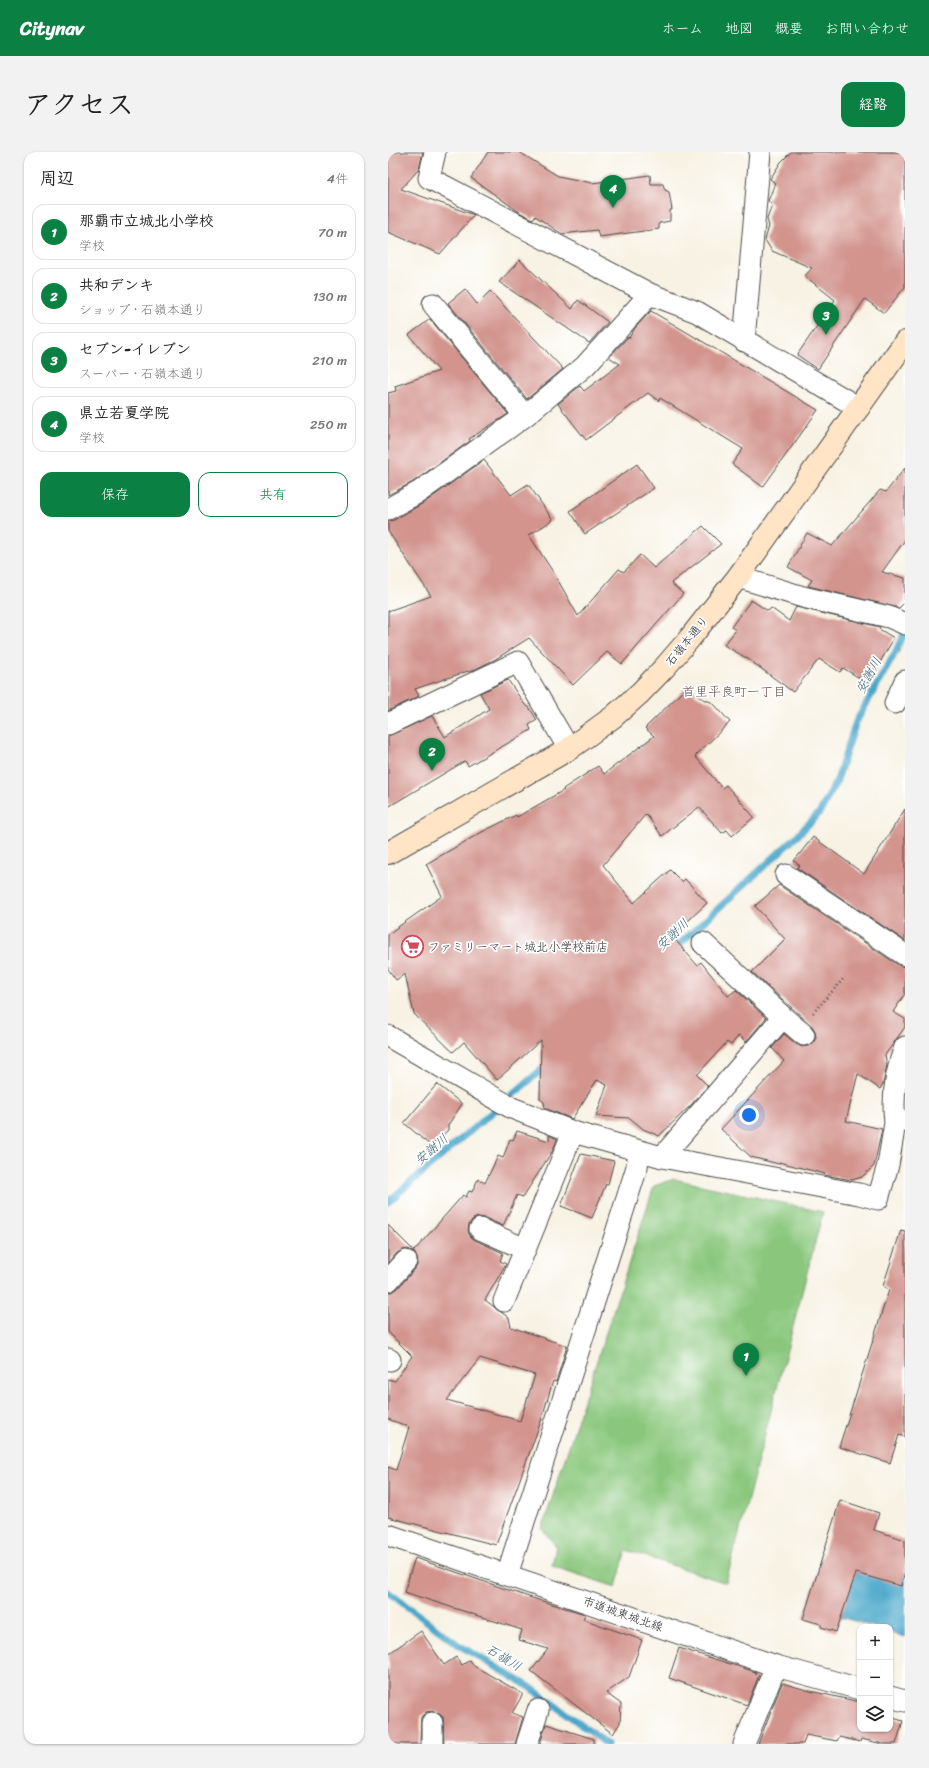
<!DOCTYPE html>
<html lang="ja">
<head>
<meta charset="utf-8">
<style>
	:root { --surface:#fff; --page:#f2f2f2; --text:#222; --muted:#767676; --line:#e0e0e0; --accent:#0b8043 }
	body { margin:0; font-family:Sriracha,"Klee One",sans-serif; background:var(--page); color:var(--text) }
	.controls { position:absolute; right:12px; bottom:12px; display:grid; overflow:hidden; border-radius:8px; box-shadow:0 1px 3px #0004 }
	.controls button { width:36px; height:36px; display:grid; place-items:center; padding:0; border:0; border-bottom:1px solid var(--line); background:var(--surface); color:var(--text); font:20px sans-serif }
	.you { position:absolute; left:361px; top:963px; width:14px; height:14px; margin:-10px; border:3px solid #fff; border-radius:50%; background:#1a73e8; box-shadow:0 0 0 6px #1a73e833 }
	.badge { display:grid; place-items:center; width:26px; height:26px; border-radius:50%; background:var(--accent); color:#fff; font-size:13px; font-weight:700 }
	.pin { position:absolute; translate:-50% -33px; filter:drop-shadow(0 1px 2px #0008) }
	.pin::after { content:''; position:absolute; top:21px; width:14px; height:12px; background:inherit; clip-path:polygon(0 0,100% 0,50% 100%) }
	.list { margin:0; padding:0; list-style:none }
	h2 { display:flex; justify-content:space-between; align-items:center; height:52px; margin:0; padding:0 16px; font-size:17px }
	h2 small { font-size:13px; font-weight:400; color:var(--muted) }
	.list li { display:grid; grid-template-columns:26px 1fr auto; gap:12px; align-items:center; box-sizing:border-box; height:56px; margin:0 8px 8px; padding:0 8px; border:1px solid var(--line); border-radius:12px }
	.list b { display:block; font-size:15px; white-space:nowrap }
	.list p { margin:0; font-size:13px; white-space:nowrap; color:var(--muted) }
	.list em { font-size:13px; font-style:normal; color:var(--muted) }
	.actions { display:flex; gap:8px; padding:12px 16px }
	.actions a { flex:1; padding:9px 0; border:1px solid var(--accent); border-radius:12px; text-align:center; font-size:14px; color:var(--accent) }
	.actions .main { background:var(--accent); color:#fff }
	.icon { flex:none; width:22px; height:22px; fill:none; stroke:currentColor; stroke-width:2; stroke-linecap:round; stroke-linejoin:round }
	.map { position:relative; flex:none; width:517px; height:1592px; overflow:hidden; border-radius:12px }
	header { display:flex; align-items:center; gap:24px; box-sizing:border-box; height:56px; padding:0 20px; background:var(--accent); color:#fff }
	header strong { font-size:19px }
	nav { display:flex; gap:22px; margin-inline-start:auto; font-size:14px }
	.intro { display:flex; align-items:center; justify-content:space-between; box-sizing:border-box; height:96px; padding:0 24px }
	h1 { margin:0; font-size:28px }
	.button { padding:10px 18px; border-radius:12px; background:var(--accent); color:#fff; font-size:14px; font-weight:700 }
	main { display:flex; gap:24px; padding:0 24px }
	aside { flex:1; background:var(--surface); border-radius:12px; box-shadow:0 1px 3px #0004 }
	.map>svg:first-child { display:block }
</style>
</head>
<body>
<header>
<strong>Citynav</strong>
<nav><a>ホーム</a><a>地図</a><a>概要</a><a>お問い合わせ</a></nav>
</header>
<div class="intro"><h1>アクセス</h1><a class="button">経路</a></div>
<main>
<aside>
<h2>周辺<small>4件</small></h2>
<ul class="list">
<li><span class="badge">1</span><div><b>那覇市立城北小学校</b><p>学校</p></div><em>70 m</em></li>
<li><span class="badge">2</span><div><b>共和デンキ</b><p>ショップ · 石嶺本通り</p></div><em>130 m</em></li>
<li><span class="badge">3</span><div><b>セブン-イレブン</b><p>スーパー · 石嶺本通り</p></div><em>210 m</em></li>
<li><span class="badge">4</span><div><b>県立若夏学院</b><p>学校</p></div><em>250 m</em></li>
</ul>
<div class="actions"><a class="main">保存</a><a>共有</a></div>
</aside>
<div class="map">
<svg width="517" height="1592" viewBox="0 0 517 1592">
	<rect width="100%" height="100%" fill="#fff"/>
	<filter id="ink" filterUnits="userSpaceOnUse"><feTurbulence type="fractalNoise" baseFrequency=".025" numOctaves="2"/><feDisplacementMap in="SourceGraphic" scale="8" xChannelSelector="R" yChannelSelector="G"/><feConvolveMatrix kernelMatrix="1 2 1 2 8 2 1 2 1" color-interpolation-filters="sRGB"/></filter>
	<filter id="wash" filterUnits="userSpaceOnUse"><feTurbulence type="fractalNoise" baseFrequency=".012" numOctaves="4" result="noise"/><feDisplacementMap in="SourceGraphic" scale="16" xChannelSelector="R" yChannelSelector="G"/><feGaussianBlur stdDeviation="0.9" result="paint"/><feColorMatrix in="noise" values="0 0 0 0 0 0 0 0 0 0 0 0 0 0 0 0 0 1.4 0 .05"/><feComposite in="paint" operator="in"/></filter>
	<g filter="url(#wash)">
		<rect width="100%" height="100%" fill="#f7f2e3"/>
		<path fill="#8ac77d" stroke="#5a7954" d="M 286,1027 L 435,1060 L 338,1431 L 238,1398 L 228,1435 L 164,1414 L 168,1394 L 154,1377 L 266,1034 Z"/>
		<path fill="#4ca7ca" stroke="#3c697a" d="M 517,1420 L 517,1485 L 502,1480 L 502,1475 L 486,1475 L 453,1465 L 468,1421 Z"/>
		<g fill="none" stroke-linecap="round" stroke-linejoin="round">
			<path stroke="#4ca7ca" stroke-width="7" d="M 285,798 L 409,684 L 432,660 L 449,628 L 468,570 L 507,501 L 517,480
				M 0,1050 L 159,913
				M 0,1440 L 69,1492 L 142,1535 L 219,1592"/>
		</g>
		<g id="blocks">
			<path fill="#d3948e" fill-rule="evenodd" d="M 0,0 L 35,0 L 31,17 L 13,37 L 86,63 L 52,102 L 0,80 Z
				M 100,0 L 131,0 L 170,24 L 204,31 L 262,23 L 263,32 L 275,32 L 277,38 L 281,40 L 284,58 L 282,58 L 282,69 L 271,71 L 271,77 L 211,85 L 209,78 L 174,82 L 147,64 L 145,67 L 133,61 L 83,26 Z
				M 403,0 L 517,0 L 517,135 L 496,161 L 477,147 L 430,217 L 409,203 L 447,148 L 417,124 L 424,116 L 384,99 L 377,88 L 381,74 L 379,67 L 384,53 L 380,49 L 387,31 L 382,27 L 393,10 Z
				M 132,108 L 184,157 L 190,148 L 220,170 L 201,191 L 111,130 Z
				M 77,137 L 89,152 L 102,139 L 175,217 L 139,247 L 60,151 Z
				M 263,159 L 430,258 L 375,335 L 344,312 L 355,297 L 272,246 L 271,249 L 260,241 L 198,288 L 170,252 L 192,234 L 196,239 L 232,212 L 221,205 L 240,185 L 241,186 L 247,176 Z
				M 42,167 L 120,262 L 81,287 L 82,289 L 25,330 L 0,343 L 0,241 L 8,239 L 7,234 L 51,219 L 21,183 Z
				M 96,308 L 123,343 L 140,332 L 165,368 L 141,383 L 167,423 L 190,464 L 231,417 L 236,420 L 252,403 L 266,416 L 315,374 L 333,392 L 283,431 L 295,442 L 234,512 L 219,500 L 185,533 L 141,486 L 106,508 L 81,520 L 80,519 L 27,537 L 31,544 L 0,559 L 0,459 L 43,444 L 0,379 L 0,369 L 6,368 L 37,350 Z
				M 249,312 L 266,336 L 197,382 L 182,359 Z
				M 517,316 L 517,388 L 494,420 L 517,426 L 517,450 L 511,456 L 420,434 L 424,428 L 400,415 L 419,381 L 444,394 L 492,338 L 498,340 Z
				M 363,448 L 380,459 L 383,456 L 401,469 L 408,455 L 492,475 L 491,477 L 506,486 L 480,531 L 455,516 L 452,520 L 431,507 L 405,540 L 360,507 L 336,493 L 348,478 L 343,475 Z
				M 120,528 L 137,553 L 141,555 L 149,568 L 141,573 L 143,578 L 80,614 L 77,609 L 0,655 L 0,584 L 44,564 L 57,585 L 101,557 L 92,541 Z
				M 300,534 L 309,544 L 325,551 L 342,570 L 307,604 L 334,636 L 338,633 L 366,665 L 344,684 L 339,678 L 334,681 L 311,655 L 274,684 L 258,662 L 215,713 L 246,751 L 282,718 L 294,730 L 297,727 L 319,751 L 284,784 L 309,813 L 313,810 L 340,844 L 348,838 L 378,866 L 358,890 L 351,883 L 343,893 L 339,890 L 309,923 L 320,934 L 302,954 L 271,984 L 255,977 L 242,966 L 208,964 L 219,933 L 209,928 L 184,967 L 157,956 L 156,950 L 152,947 L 153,888 L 109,928 L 76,890 L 65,900 L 26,862 L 17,822 L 8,828 L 0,817 L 0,782 L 54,744 L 38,712 L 94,680 L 128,663 L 129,665 L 176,638 L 175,637 L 210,614 L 216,622 L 266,584 L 257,576 Z
				M 517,657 L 517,789 L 409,716 L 412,714 L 406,709 L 425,685 L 476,722 Z
				M 391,733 L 510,813 L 517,815 L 517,842 L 505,860 L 517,867 L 517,875 L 497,903 L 499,913 L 495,932 L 492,937 L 470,922 L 458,969 L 494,977 L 486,1014 L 474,1025 L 464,1028 L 436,1023 L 437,1022 L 391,1010 L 391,1012 L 363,1005 L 333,977 L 396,909 L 384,896 L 396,882 L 408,892 L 414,895 L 420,894 L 425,891 L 428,886 L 427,879 L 424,874 L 364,820 L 397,787 L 367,754 Z
				M 49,932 L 74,952 L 60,973 L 60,978 L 43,994 L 16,971 Z
				M 129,979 L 161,989 L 161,983 L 169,987 L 165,998 L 135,1045 L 129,1043 L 115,1074 L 97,1066 L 90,1065 L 85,1067 L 81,1072 L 80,1079 L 82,1084 L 87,1088 L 115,1101 L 112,1109 L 118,1112 L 97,1148 L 121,1166 L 123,1175 L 179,1194 L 168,1230 L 165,1229 L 153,1269 L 108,1393 L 0,1365 L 0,1315 L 8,1318 L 21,1275 L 0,1267 L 0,1227 L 7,1229 L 24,1204 L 0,1180 L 0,1141 L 9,1137 L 27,1117 L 30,1111 L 29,1106 L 26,1100 L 20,1097 L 15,1098 L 9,1101 L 0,1111 L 0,1073 L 26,1099 L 75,1043 L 78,1045 L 81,1039 L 84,1040 L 90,1027 L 97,1031 L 110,1004 L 115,1006 L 122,987 L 125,988 ZM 92,1206 L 147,1223 L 132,1269 L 59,1248 Z
				M 193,1002 L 226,1009 L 220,1032 L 218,1032 L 204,1066 L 173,1054 Z
				M 513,1078 L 517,1079 L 517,1285 L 511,1283 L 502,1311 L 451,1295 L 501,1138 L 495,1134 Z
				M 452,1348 L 491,1361 L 486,1378 L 517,1388 L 517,1420 L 513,1434 L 468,1421 L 448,1480 L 433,1475 L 433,1472 L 415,1467 Z
				M 27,1406 L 144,1446 L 197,1462 L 195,1467 L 254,1488 L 241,1525 L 218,1541 L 233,1552 L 232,1571 L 225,1582 L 143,1519 L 160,1497 L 131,1488 L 134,1478 L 16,1440 Z
				M 33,1479 L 56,1513 L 68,1505 L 74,1513 L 82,1508 L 86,1514 L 135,1542 L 124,1561 L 135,1565 L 127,1592 L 56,1592 L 55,1565 L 50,1561 L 44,1559 L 38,1560 L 33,1565 L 32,1592 L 0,1592 L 0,1502 Z
				M 291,1496 L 368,1520 L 367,1522 L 371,1523 L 359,1553 L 281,1526 Z
				M 394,1531 L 422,1539 L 472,1550 L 472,1577 L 502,1577 L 502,1565 L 515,1569 L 508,1592 L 495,1592 L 473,1587 L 472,1590 L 451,1585 L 449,1589 L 418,1583 L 415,1592 L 370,1592 Z
				M 158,1572 L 206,1587 L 206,1592 L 152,1592 Z"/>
		</g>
	</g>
	<g filter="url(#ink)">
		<use href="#blocks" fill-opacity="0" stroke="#4a4947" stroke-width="1"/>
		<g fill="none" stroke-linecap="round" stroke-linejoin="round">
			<defs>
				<path id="minor" d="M 47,0 L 41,26 L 262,142
					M 45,152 L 137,264
					M 356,189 L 372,0
					M 0,357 L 31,340 L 137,264 L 197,214 L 262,142 L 309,160 L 471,256
					M 350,425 L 415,445 L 501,465 L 517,472
					M 507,551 L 517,529
					M 0,572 L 130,510 L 181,597
					M 398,723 L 517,803
					M 395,865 L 416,883
					M 0,884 L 124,956 L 185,980 L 274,1005 L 471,1042 L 490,1047 L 500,1013 L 507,971 L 517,969
					M 507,971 C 504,944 507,921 517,895
					M 274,1005 L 395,865 L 315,791
					M 92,1077 L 137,1097
					M 0,1129 L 18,1109
					M 116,1149 L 185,980
					M 0,1207 L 2,1208
					M 0,1383 L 388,1514 L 472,1537
					M 119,1423 L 249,1015 L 251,999
					M 502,1545 L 517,1549
					M 44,1592 L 44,1571
					M 139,1592 L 150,1558
					M 356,1592 L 388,1514"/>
				<path id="secondary" d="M 0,701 L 181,597 L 225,565 L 252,541 L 277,515 L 302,486 L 350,425 L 517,190"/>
			</defs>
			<use href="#minor" stroke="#4a4947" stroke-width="23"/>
			<use href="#secondary" stroke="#4a4947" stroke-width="24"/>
			<path stroke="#4a4947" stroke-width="2.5" stroke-dasharray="1 3" stroke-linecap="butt" d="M 425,861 L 457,825"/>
			<use href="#minor" stroke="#fff" stroke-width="21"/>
			<use href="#secondary" stroke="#ffe4c6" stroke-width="22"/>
		</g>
	</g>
	<defs>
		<symbol id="supermarket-ring" viewBox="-11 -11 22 22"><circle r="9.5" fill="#fff" stroke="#d1495b" stroke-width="1.5"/><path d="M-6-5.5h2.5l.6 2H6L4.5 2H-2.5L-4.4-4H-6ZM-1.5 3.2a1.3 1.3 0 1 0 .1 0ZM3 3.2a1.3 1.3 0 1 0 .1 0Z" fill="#d1495b"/></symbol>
	</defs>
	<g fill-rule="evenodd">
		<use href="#supermarket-ring" x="12" y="782" width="25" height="25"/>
	</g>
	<g text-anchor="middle" stroke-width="3.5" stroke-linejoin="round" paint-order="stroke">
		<g font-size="12" fill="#2b2b2b" stroke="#fff">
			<text transform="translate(299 489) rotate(-51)" y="4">石嶺本通り</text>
			<text transform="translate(235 1462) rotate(19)" y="4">市道城東城北線</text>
		</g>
		<g font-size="12" fill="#2b2b2b" stroke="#fff" text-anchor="start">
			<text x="40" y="799">ファミリーマート城北小学校前店</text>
		</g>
		<g font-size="13" font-style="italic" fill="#3a6373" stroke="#fff">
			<text transform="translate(480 523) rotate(-61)" y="5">安謝川</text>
			<text transform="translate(284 782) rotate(-43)" y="5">安謝川</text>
			<text transform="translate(43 997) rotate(-41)" y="5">安謝川</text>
			<text transform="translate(116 1505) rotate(31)" y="5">石嶺川</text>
		</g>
		<g font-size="13" fill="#66504e" stroke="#fff">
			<text x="346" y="544">首里平良町一丁目</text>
		</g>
	</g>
</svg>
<div class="controls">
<button>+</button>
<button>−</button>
<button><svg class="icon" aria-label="layers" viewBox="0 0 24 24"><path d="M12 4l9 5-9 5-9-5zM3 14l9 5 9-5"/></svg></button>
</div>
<div class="you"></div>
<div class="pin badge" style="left:358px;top:1224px">1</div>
<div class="pin badge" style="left:44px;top:619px">2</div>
<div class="pin badge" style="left:438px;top:183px">3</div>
<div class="pin badge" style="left:225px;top:56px">4</div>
</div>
</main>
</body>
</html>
